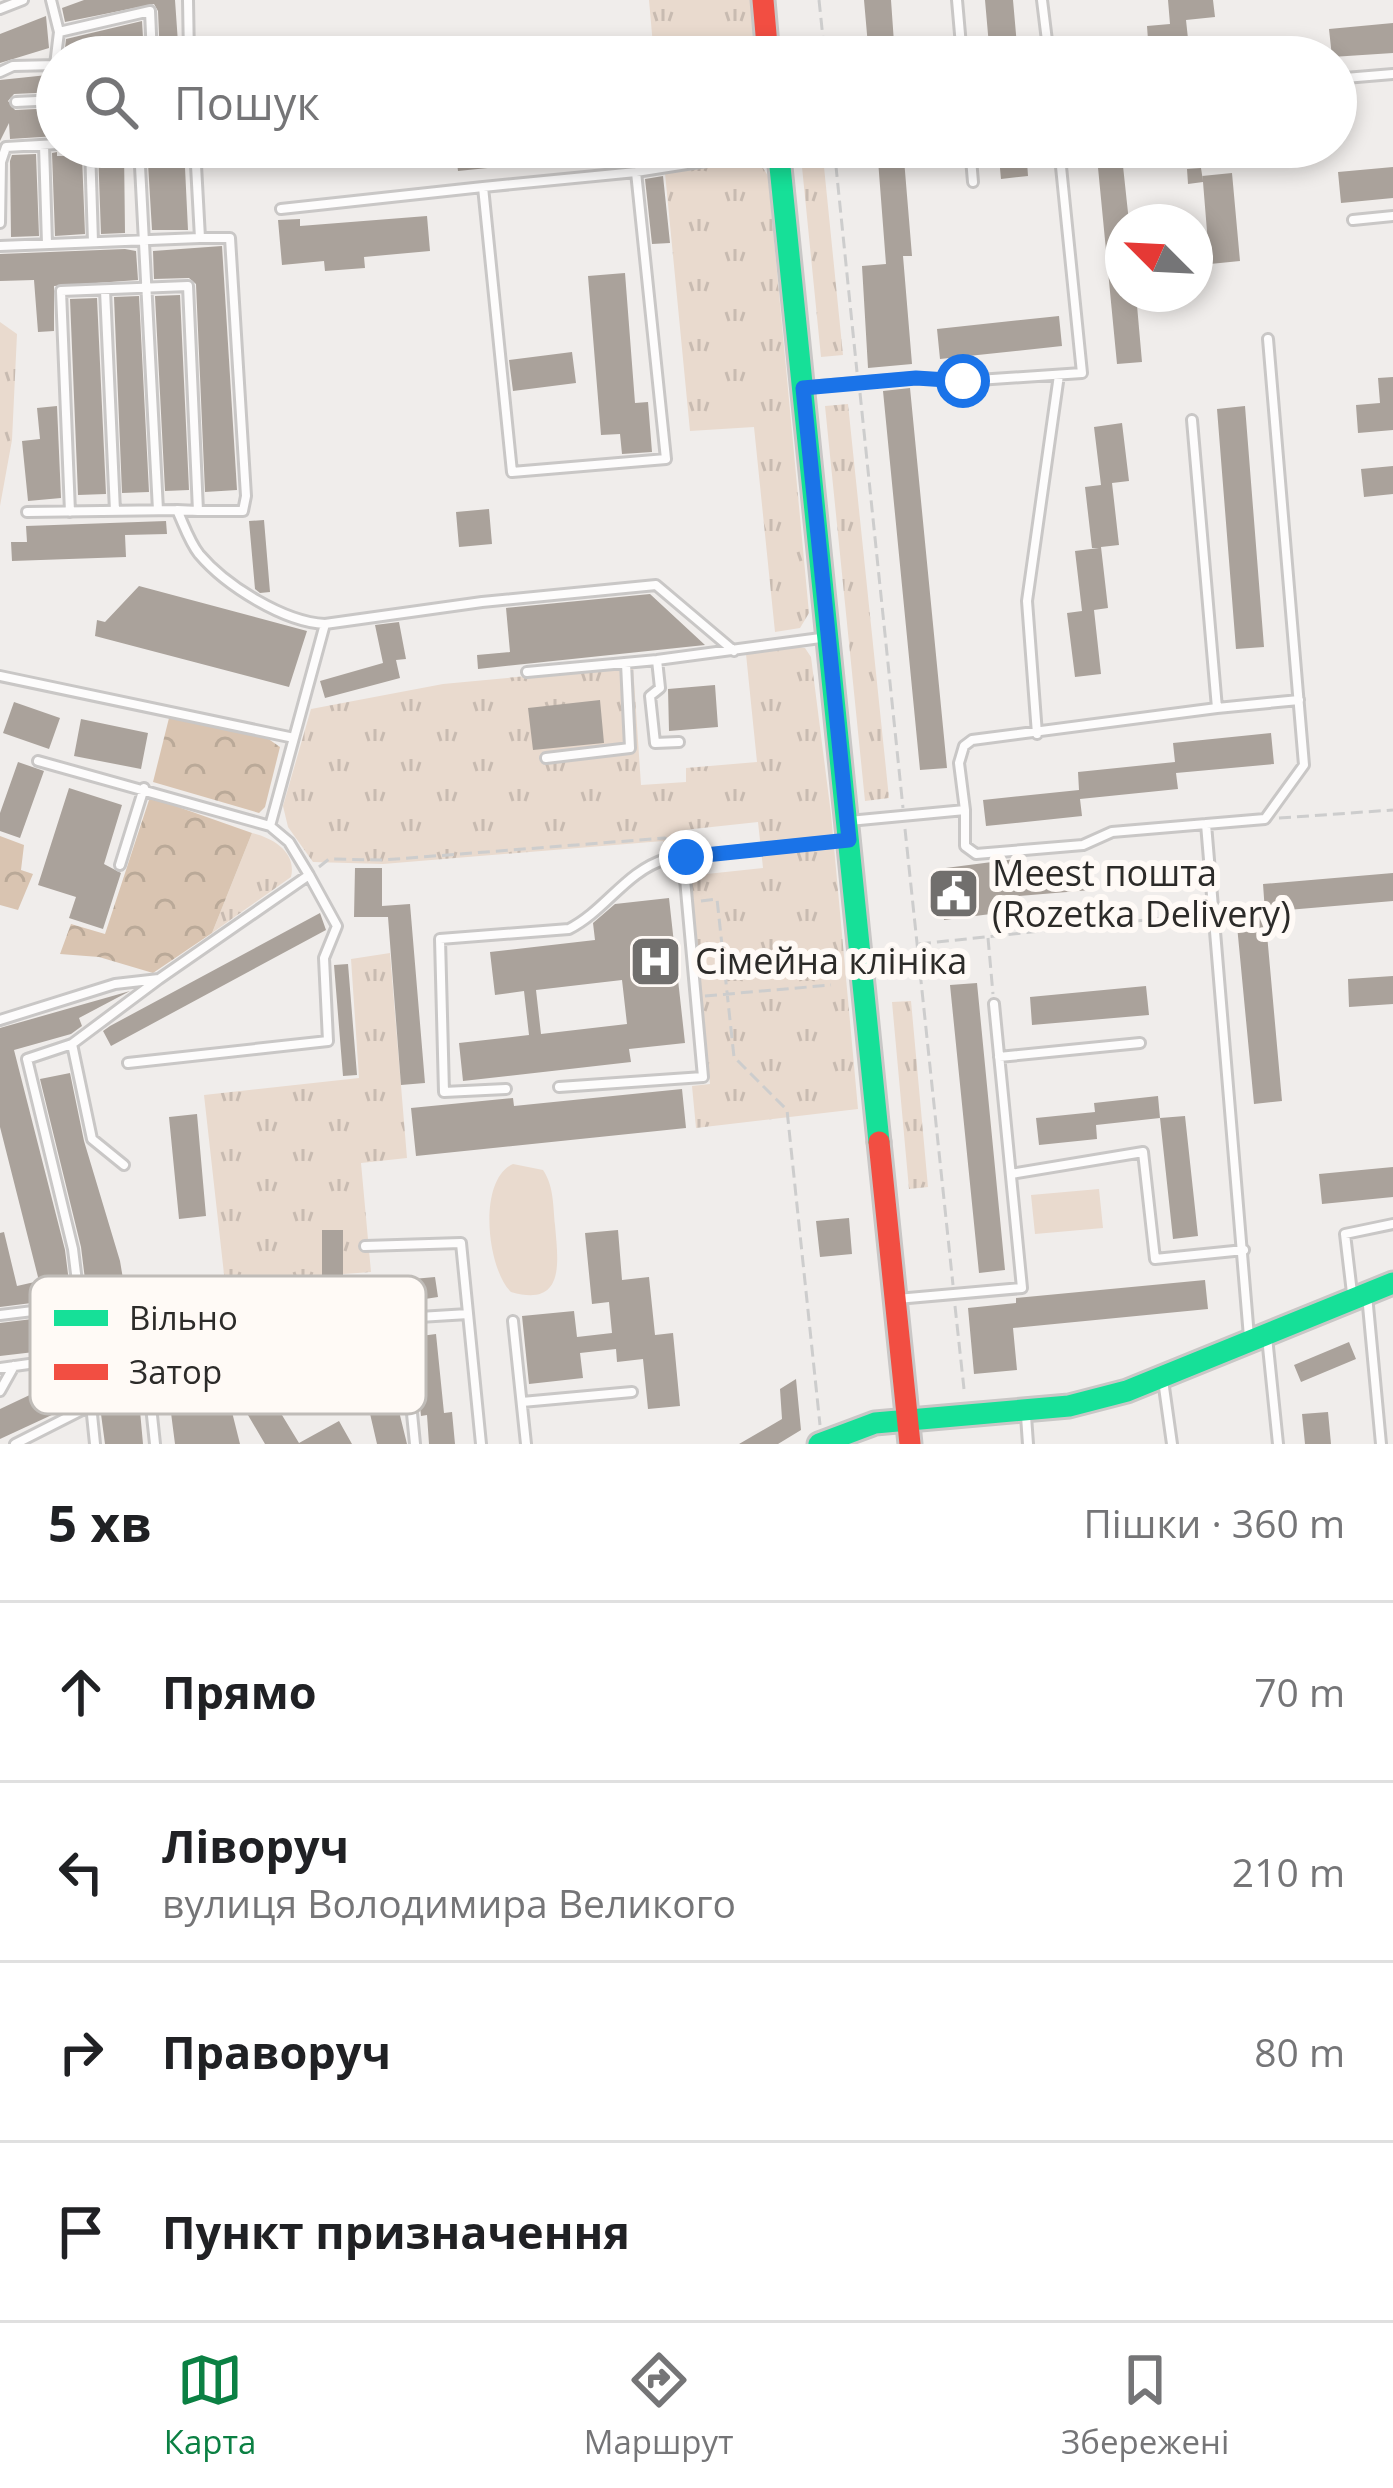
<!DOCTYPE html>
<html lang="uk">
<head>
<meta charset="utf-8">
<style>
	:root { --surface:#fff; --page:#f2f2f2; --text:#202124; --muted:#757577; --line:#e0e0e0; --accent:#0b8043 }
	body { margin:0; font-family:"Open Sans",sans-serif; background:var(--page); color:var(--text) }
	.compass { position:absolute; left:1105px; top:204px; width:108px; height:108px; border-radius:50%; background:var(--surface); box-shadow:0 6px 18px #0003; rotate:294deg }
	.stop { position:absolute; width:36px; height:36px; margin:-27px; border:9px solid #1a73e8; border-radius:50%; background:#fff }
	.stop.end { background:#1a73e8; border-color:#fff; box-shadow:0 3px 12px #0008 }
	.list { margin:0; padding:0; list-style:none }
	h2 { display:flex; justify-content:space-between; align-items:center; height:156px; margin:0; padding:0 48px; font-size:51px }
	h2 small { font-size:39px; font-weight:400; color:var(--muted) }
	.list li { display:grid; grid-template-columns:78px 1fr auto; gap:36px; align-items:center; box-sizing:border-box; height:180px; padding:0 48px; border-top:3px solid var(--line) }
	.list b { display:block; font-size:45px; white-space:nowrap }
	.list p { margin:0; font-size:39px; white-space:nowrap; color:var(--muted) }
	.list em { font-size:39px; font-style:normal; color:var(--muted) }
	.icon { flex:none; width:66px; height:66px; fill:none; stroke:currentColor; stroke-width:2; stroke-linecap:round; stroke-linejoin:round }
	.map { position:relative; flex:none; width:1393px; height:1444px; overflow:hidden }
	.search { position:absolute; background:var(--surface); box-shadow:0 6px 18px #0003; left:36px; right:36px; top:36px; height:132px; display:flex; align-items:center; gap:30px; box-sizing:border-box; padding:0 42px; border-radius:66px; color:var(--muted); font-size:45px }
	.sheet { height:876px; background:var(--surface) }
	nav { display:flex; justify-content:space-around; align-items:center; box-sizing:border-box; height:168px; border-top:3px solid var(--line); background:var(--surface); font-size:33px; color:var(--muted) }
	nav a { display:grid; justify-items:center; gap:6px }
	nav .on { color:var(--accent) }
	.map>svg:first-child { display:block }
</style>
</head>
<body>
<div class="map">
<svg width="1393" height="1444" viewBox="0 0 1393 1444">
	<defs>
		<pattern id="grass-tufts" width="24" height="20" patternUnits="userSpaceOnUse" patternTransform="scale(3)"><rect width="24" height="20" fill="#e9dace"/><path d="M3 7l-1-3M5 7V3M7 7l1-3M15 17l-1-3M17 17v-4M19 17l1-3" fill="none" stroke="#c8bbb1"/></pattern>
		<pattern id="forest-crowns" width="20" height="18" patternUnits="userSpaceOnUse" patternTransform="scale(3)"><rect width="20" height="18" fill="#d9c4b1"/><path d="M2 6a3 3 0 1 1 6 0M12 15a3 3 0 1 1 6 0" fill="none" stroke="#baa998"/></pattern>
	</defs>
	<rect width="100%" height="100%" fill="#f0edeb"/>
	<path fill="url(#grass-tufts)" d="M 649,0 L 752,0 L 758,57 L 654,57 Z
		M 800,147 L 822,147 L 843,355 L 821,357 Z
		M 750,163 L 763,168 L 768,176 L 809,613 L 800,628 L 775,632 L 754,427 L 690,431 L 665,173 Z
		M 0,322 L 17,334 L 12,440 L 0,506 Z
		M 848,404 L 889,798 L 865,801 L 825,406 Z
		M 796,647 L 805,648 L 811,657 L 831,814 L 858,1109 L 696,1128 L 692,1086 L 710,1084 L 688,876 L 763,868 L 758,822 L 684,830 L 686,857 L 666,859 L 663,841 L 383,864 L 313,862 L 288,827 L 283,806 L 311,709 L 443,684 L 633,666 L 641,785 L 686,782 L 686,768 L 757,762 L 746,654 Z
		M 252,833 C 273,838 297,852 291,877 L 212,933 Z
		M 390,953 L 407,1158 L 361,1163 L 371,1272 L 225,1283 L 204,1095 L 359,1078 L 351,959 Z
		M 911,1001 L 928,1187 L 909,1189 L 892,1002 Z"/>
	<path fill="url(#forest-crowns)" d="M 169,718 L 267,738 L 280,747 L 265,807 L 259,813 L 153,782 Z
		M 150,797 L 252,833 L 212,933 L 153,973 L 99,957 L 60,954 L 71,924 L 105,934 Z
		M 0,836 L 24,845 L 21,870 L 33,874 L 18,910 L 0,905 Z"/>
	<path fill="#e9dace" d="M 513,1164 L 543,1170 C 554,1186 553,1206 555,1225 C 558,1261 566,1308 511,1292 C 487,1269 477,1180 513,1164 Z
		M 1099,1189 L 1103,1228 L 1035,1234 L 1031,1195 Z"/>
	<path fill="#aaa29b" fill-rule="evenodd" d="M 84,0 L 175,0 L 179,57 L 160,57 L 158,11 L 154,4 L 65,22 L 62,8 Z
		M 864,0 L 891,0 L 895,57 L 869,57 Z
		M 985,0 L 1013,0 L 1018,57 L 990,57 Z
		M 1168,0 L 1213,0 L 1215,17 L 1186,20 L 1189,48 L 1220,45 L 1220,57 L 1175,57 L 1175,52 L 1149,54 L 1147,26 L 1170,24 Z
		M 46,16 L 49,48 L 0,63 L 0,34 Z
		M 142,21 L 144,55 L 64,57 L 66,39 Z
		M 1393,23 L 1393,53 L 1332,57 L 1329,29 Z
		M 57,74 L 57,92 L 14,94 L 8,101 L 15,110 L 57,108 L 57,136 L 10,139 L 9,123 L 0,141 L 0,80 Z
		M 147,147 L 184,147 L 188,230 L 152,230 Z
		M 455,147 L 613,147 L 613,155 L 458,171 Z
		M 877,147 L 903,147 L 912,256 L 903,256 L 912,364 L 868,368 L 862,266 L 886,264 Z
		M 998,147 L 1026,147 L 1028,176 L 1001,179 Z
		M 1096,147 L 1112,147 L 1114,167 L 1123,166 L 1129,222 L 1123,222 L 1123,294 L 1136,294 L 1142,362 L 1117,364 Z
		M 98,150 L 124,150 L 125,233 L 101,234 Z
		M 57,152 L 57,156 L 82,156 L 85,234 L 55,236 L 52,153 Z
		M 36,154 L 39,236 L 11,237 L 10,161 L 12,155 Z
		M 1393,167 L 1393,198 L 1341,203 L 1338,172 Z
		M 1201,168 L 1203,181 L 1202,176 L 1232,173 L 1240,261 L 1210,264 L 1210,271 L 1196,272 L 1195,257 L 1209,256 L 1203,182 L 1188,184 L 1187,169 Z
		M 663,176 L 670,243 L 652,244 L 645,179 Z
		M 427,216 L 430,251 L 364,257 L 365,268 L 325,271 L 324,261 L 282,265 L 278,220 L 300,219 L 300,226 Z
		M 222,246 L 237,490 L 205,492 L 196,284 L 189,278 L 154,279 L 153,251 Z
		M 125,249 L 136,251 L 138,280 L 54,286 L 54,331 L 38,332 L 34,280 L 0,281 L 0,254 Z
		M 625,273 L 635,403 L 648,402 L 652,452 L 622,454 L 620,434 L 601,435 L 588,276 Z
		M 180,295 L 189,490 L 165,491 L 155,296 Z
		M 139,296 L 149,492 L 122,493 L 114,297 Z
		M 97,298 L 106,494 L 78,495 L 70,299 Z
		M 1059,316 L 1062,346 L 940,359 L 937,329 Z
		M 572,352 L 576,383 L 513,391 L 509,360 Z
		M 1393,377 L 1393,430 L 1358,433 L 1356,405 L 1380,403 L 1378,378 Z
		M 910,388 L 947,768 L 920,770 L 883,391 Z
		M 57,406 L 61,498 L 28,501 L 22,441 L 40,439 L 37,408 Z
		M 1245,406 L 1264,647 L 1236,649 L 1217,409 Z
		M 1122,423 L 1129,481 L 1112,483 L 1119,545 L 1101,547 L 1108,608 L 1094,610 L 1101,674 L 1075,677 L 1067,613 L 1082,611 L 1075,551 L 1099,548 L 1092,548 L 1085,487 L 1101,485 L 1094,427 Z
		M 1393,466 L 1393,494 L 1364,497 L 1361,469 Z
		M 489,509 L 492,544 L 459,547 L 456,512 Z
		M 264,520 L 270,592 L 260,593 L 255,589 L 249,521 Z
		M 166,521 L 167,534 L 125,535 L 126,557 L 12,561 L 11,542 L 27,542 L 26,526 Z
		M 139,586 L 307,631 L 289,687 L 95,636 L 97,620 L 105,622 Z
		M 650,594 L 705,645 L 478,669 L 477,655 L 510,652 L 506,608 Z
		M 399,622 L 406,659 L 396,660 L 400,678 L 325,698 L 320,681 L 383,663 L 375,625 Z
		M 715,685 L 718,727 L 669,731 L 668,689 Z
		M 600,700 L 604,743 L 533,750 L 528,708 Z
		M 14,702 L 60,718 L 49,749 L 3,733 Z
		M 81,719 L 148,733 L 141,769 L 74,756 Z
		M 1271,733 L 1274,764 L 1176,773 L 1178,789 L 1080,799 L 1082,816 L 986,826 L 983,800 L 1079,790 L 1078,772 L 1175,762 L 1173,743 Z
		M 18,762 L 44,771 L 20,838 L 0,831 L 0,813 Z
		M 69,788 L 122,805 L 104,864 L 121,873 L 103,929 L 69,918 L 76,897 L 38,885 Z
		M 1015,859 L 1016,870 L 1089,865 L 1091,890 L 1019,896 L 1021,910 L 944,920 L 938,869 Z
		M 355,868 L 382,868 L 382,906 L 410,904 L 425,1083 L 401,1085 L 388,917 L 354,917 Z
		M 1393,873 L 1393,901 L 1265,912 L 1263,884 Z
		M 669,898 L 685,1043 L 629,1049 L 631,1062 L 463,1081 L 459,1043 L 529,1035 L 524,991 L 495,995 L 490,952 L 595,940 L 593,923 L 615,904 ZM 622,980 L 627,1024 L 541,1034 L 536,990 Z
		M 1265,912 L 1282,1101 L 1254,1104 L 1236,915 Z
		M 320,913 L 326,930 L 111,1046 L 103,1031 L 110,1026 Z
		M 348,964 L 357,1075 L 343,1076 L 334,965 Z
		M 1393,976 L 1393,1004 L 1349,1007 L 1348,979 Z
		M 977,983 L 1005,1270 L 979,1273 L 950,985 Z
		M 1146,986 L 1149,1015 L 1032,1025 L 1030,997 Z
		M 130,991 L 79,1018 L 82,1026 L 71,1034 L 14,1050 L 65,1250 L 71,1298 L 0,1307 L 0,1233 L 4,1232 L 17,1286 L 39,1281 L 0,1127 L 0,1028 Z
		M 70,1073 L 84,1141 L 120,1261 L 134,1344 L 143,1444 L 105,1444 L 101,1414 L 113,1408 L 104,1391 L 99,1393 L 81,1247 L 40,1079 Z
		M 682,1089 L 686,1128 L 416,1156 L 411,1108 L 513,1098 L 514,1106 Z
		M 1158,1096 L 1160,1118 L 1096,1125 L 1097,1139 L 1039,1145 L 1036,1118 L 1095,1112 L 1094,1103 Z
		M 197,1114 L 206,1216 L 179,1219 L 169,1117 Z
		M 1185,1116 L 1198,1236 L 1173,1239 L 1160,1118 Z
		M 1393,1167 L 1393,1197 L 1322,1204 L 1319,1174 Z
		M 849,1218 L 852,1254 L 820,1257 L 816,1221 Z
		M 322,1230 L 343,1230 L 343,1279 L 367,1276 L 369,1283 L 435,1277 L 438,1297 L 412,1301 L 413,1308 L 375,1313 L 407,1444 L 377,1444 L 368,1405 L 373,1402 L 304,1408 L 305,1394 L 271,1397 L 299,1443 L 339,1421 L 352,1444 L 265,1444 L 225,1376 L 233,1372 L 226,1313 L 218,1313 L 215,1293 L 322,1281 ZM 355,1350 L 358,1369 L 263,1383 L 250,1362 Z
		M 618,1230 L 622,1280 L 649,1277 L 655,1335 L 673,1333 L 680,1406 L 648,1409 L 643,1359 L 617,1362 L 616,1349 L 580,1353 L 583,1378 L 529,1384 L 522,1316 L 574,1311 L 577,1337 L 612,1333 L 609,1302 L 592,1304 L 585,1233 Z
		M 1205,1280 L 1208,1309 L 1013,1328 L 1017,1370 L 974,1374 L 968,1308 L 1016,1303 L 1016,1298 Z
		M 73,1314 L 77,1347 L 0,1356 L 0,1323 Z
		M 436,1334 L 444,1413 L 452,1412 L 455,1444 L 429,1444 L 427,1415 L 421,1416 L 413,1337 Z
		M 1349,1342 L 1356,1359 L 1301,1382 L 1294,1365 Z
		M 165,1366 L 192,1366 L 196,1396 L 226,1388 L 240,1444 L 175,1444 Z
		M 70,1376 L 82,1401 L 0,1439 L 0,1409 Z
		M 796,1379 L 801,1430 L 778,1444 L 739,1444 L 782,1419 L 780,1389 Z
		M 1328,1412 L 1331,1444 L 1305,1444 L 1302,1414 Z"/>
	<g fill="none" stroke-linecap="round" stroke-linejoin="round">
		<defs>
			<path id="lane" d="M 51,0 L 59,32 L 150,11 L 152,57
				M 188,0 L 189,57
				M 957,0 L 962,57
				M 1042,0 L 1049,57
				M 0,9 L 23,0
				M 55,65 L 59,32
				M 0,72 L 13,66 L 57,65
				M 1345,78 L 1393,74
				M 16,102 L 57,100
				M 44,145 L 47,244
				M 90,147 L 93,242
				M 139,147 L 158,510
				M 970,147 L 973,182
				M 636,172 L 666,459 L 512,472 L 483,187 L 636,172 L 777,150
				M 281,209 L 483,187
				M 1353,220 L 1393,216
				M 0,223 L 1,162 L 6,147 L 57,144
				M 0,246 L 200,238 L 195,147
				M 105,290 L 115,511
				M 808,387 L 916,378 L 963,381 L 1082,373 L 1059,147
				M 198,511 L 243,511 L 246,496 L 230,238 L 200,238
				M 27,512 L 177,510 C 184,525 189,541 199,554 C 226,586 284,622 325,624
				M 70,512 L 61,291 L 188,286 L 198,511 L 177,510
				M 657,660 L 660,688 L 650,696 L 655,743 L 679,742
				M 527,672 L 657,660 L 828,637
				M 0,676 L 294,738
				M 1217,708 L 1299,700
				M 1037,734 L 1027,601 L 1059,375
				M 546,758 L 630,748 L 626,663
				M 38,761 L 270,826 L 325,624 L 482,602 L 656,585 L 734,651
				M 965,810 L 965,846 L 976,854 L 1083,845 L 1112,832 L 1265,819 L 1304,765 L 1268,339
				M 849,821 L 965,810 L 959,763 L 964,746 L 972,740 L 1217,708 L 1192,420
				M 1206,824 L 1249,1337
				M 120,865 L 144,788
				M 0,1020 L 115,984 L 159,979 L 309,875 L 289,842 L 270,826
				M 72,1044 L 92,1139 L 124,1165
				M 999,1057 L 1140,1043
				M 128,1063 L 328,1041 L 324,958 L 337,926 L 309,875
				M 559,1087 L 703,1077 L 683,857
				M 506,1089 L 444,1092 L 440,939 L 569,929 C 605,911 626,871 666,859 L 848,840
				M 1011,1174 L 1143,1152 L 1155,1259 L 1244,1250
				M 365,1246 L 461,1243 L 481,1444
				M 1352,1293 L 1345,1234 L 1393,1224
				M 1367,1295 L 1381,1444
				M 897,1299 L 1022,1288 L 994,1004
				M 0,1315 L 82,1305
				M 142,1321 L 155,1444
				M 513,1321 L 526,1444
				M 1267,1337 L 1278,1444
				M 86,1356 L 95,1444
				M 0,1368 L 86,1356 L 73,1249 L 27,1059 L 72,1044 L 159,979
				M 1163,1380 L 1172,1444
				M 0,1391 L 14,1366
				M 522,1402 L 632,1392
				M 1026,1416 L 1028,1444
				M 15,1444 L 90,1406
				M 415,1444 L 404,1332 L 419,1317 L 468,1314"/>
			<path id="fast" d="M 778,147 L 879,1142
				M 819,1444 L 875,1423 L 1069,1406 L 1127,1391 L 1393,1283"/>
			<path id="jam" d="M 763,0 L 768,57
				M 879,1142 L 910,1444"/>
		</defs>
		<use href="#lane" stroke="#c9c7c6" stroke-width="14"/>
		<use href="#fast" stroke="#c9c7c6" stroke-width="27"/>
		<use href="#jam" stroke="#c9c7c6" stroke-width="27"/>
		<path stroke="#cdcdcd" stroke-width="3" stroke-dasharray="12 6" stroke-linecap="butt" d="M 819,0 L 825,57
			M 834,147 L 857,372
			M 860,393 L 903,808
			M 1279,818 L 1393,810
			M 905,829 L 953,1285
			M 319,867 L 329,859 L 383,860 L 665,838 L 674,847
			M 701,901 L 717,899 L 734,1057 L 787,1110 L 820,1425
			M 988,938 L 993,994
			M 919,944 L 1202,914
			M 705,996 L 831,985
			M 955,1306 L 964,1389"/>
		<use href="#lane" stroke="#fdfcfc" stroke-width="8"/>
		<use href="#fast" stroke="#16e098" stroke-width="21"/>
		<use href="#jam" stroke="#f24e42" stroke-width="21"/>
	</g>
	<g fill="none" stroke-linecap="round" stroke-linejoin="round">
		<path stroke="#1a73e8" stroke-width="15" d="M 686,857 L 849,840 L 803,388 L 916,378 L 963,381"/>
	</g>
	<defs>
		<symbol id="civic-square" viewBox="-11 -11 22 22"><rect x="-9" y="-9" width="18" height="18" rx="4" fill="#716f6d" stroke="#fffaf6"/><path d="M-.6-6.5H3V-4.5H.6V-3L4-1V1h2V6H-6V1h2V-1L-.6-3ZM-1.2 2.5V6h2.4V2.5Z" fill="#fff"/></symbol>
		<symbol id="hospital-square" viewBox="-11 -11 22 22"><rect x="-9" y="-9" width="18" height="18" rx="4" fill="#716f6d" stroke="#fffaf6"/><path d="M-5-5h3v3.5h4V-5h3V5h-3V1.5h-4V5h-3Z" fill="#fff"/></symbol>
	</defs>
	<g fill-rule="evenodd">
		<use href="#civic-square" x="924" y="864" width="59" height="59"/>
		<use href="#hospital-square" x="626" y="932" width="59" height="59"/>
	</g>
	<g text-anchor="middle" stroke-width="12" stroke-linejoin="round" paint-order="stroke">
		<g font-size="36" fill="#2c2b29" stroke="#fffaf6" text-anchor="start">
			<text x="992" y="886">Meest пошта<tspan x="992" dy="41">(Rozetka Delivery)</tspan></text>
			<text x="695" y="974">Сімейна клініка</text>
		</g>
	</g>
	<rect x="30" y="1276" width="396" height="138" rx="18" fill="#fffaf6" stroke="#c0bcb8" stroke-width="3"/>
	<rect x="54" y="1310" width="54" height="16" fill="#16e098"/>
	<rect x="54" y="1364" width="54" height="16" fill="#f24e42"/>
	<g font-size="33" fill="#2c2b29">
		<text x="129" y="1330">Вільно</text>
		<text x="129" y="1384">Затор</text>
	</g>
</svg>
<svg class="compass" viewBox="-18 -18 36 36"><path d="M0-13l5 13h-10z" fill="#e53935"/><path d="M0 13l5-13h-10z" fill="#757577"/></svg>
<div class="stop" style="left:963px;top:381px"></div>
<div class="stop end" style="left:686px;top:857px"></div>
<div class="search"><svg class="icon" aria-label="search" viewBox="0 0 24 24"><circle cx="10" cy="10" r="6"/><path d="M15 15l6 6"/></svg>Пошук</div>
</div>
<section class="sheet">
<h2>5 хв<small>Пішки · 360 m</small></h2>
<ul class="list">
<li><svg class="icon" aria-label="ahead" viewBox="0 0 24 24"><path d="M12 20V5M6 11l6-6 6 6"/></svg><div><b>Прямо</b></div><em>70 m</em></li>
<li><svg class="icon" aria-label="left" viewBox="0 0 24 24"><path d="M17 20v-9H6M10 6l-5 5 5 5"/></svg><div><b>Ліворуч</b><p>вулиця Володимира Великого</p></div><em>210 m</em></li>
<li><svg class="icon" aria-label="right" viewBox="0 0 24 24"><path d="M7 20v-9h11M14 6l5 5-5 5"/></svg><div><b>Праворуч</b></div><em>80 m</em></li>
<li><svg class="icon" aria-label="arrive" viewBox="0 0 24 24"><path d="M6 21V4h12l-3 4 3 4H6"/></svg><div><b>Пункт призначення</b></div></li>
</ul>
</section>
<nav>
<a class="on"><svg class="icon" aria-label="map" viewBox="0 0 24 24"><path d="M3 6l6-2 6 2 6-2v14l-6 2-6-2-6 2zM9 4v14M15 6v14"/></svg>Карта</a>
<a><svg class="icon" aria-label="directions" viewBox="0 0 24 24"><path d="M12 3l9 9-9 9-9-9zM9 14v-3h6M13 9l2 2-2 2"/></svg>Маршрут</a>
<a><svg class="icon" aria-label="saved" viewBox="0 0 24 24"><path d="M7 4h10v16l-5-4-5 4z"/></svg>Збережені</a>
</nav>
</body>
</html>
